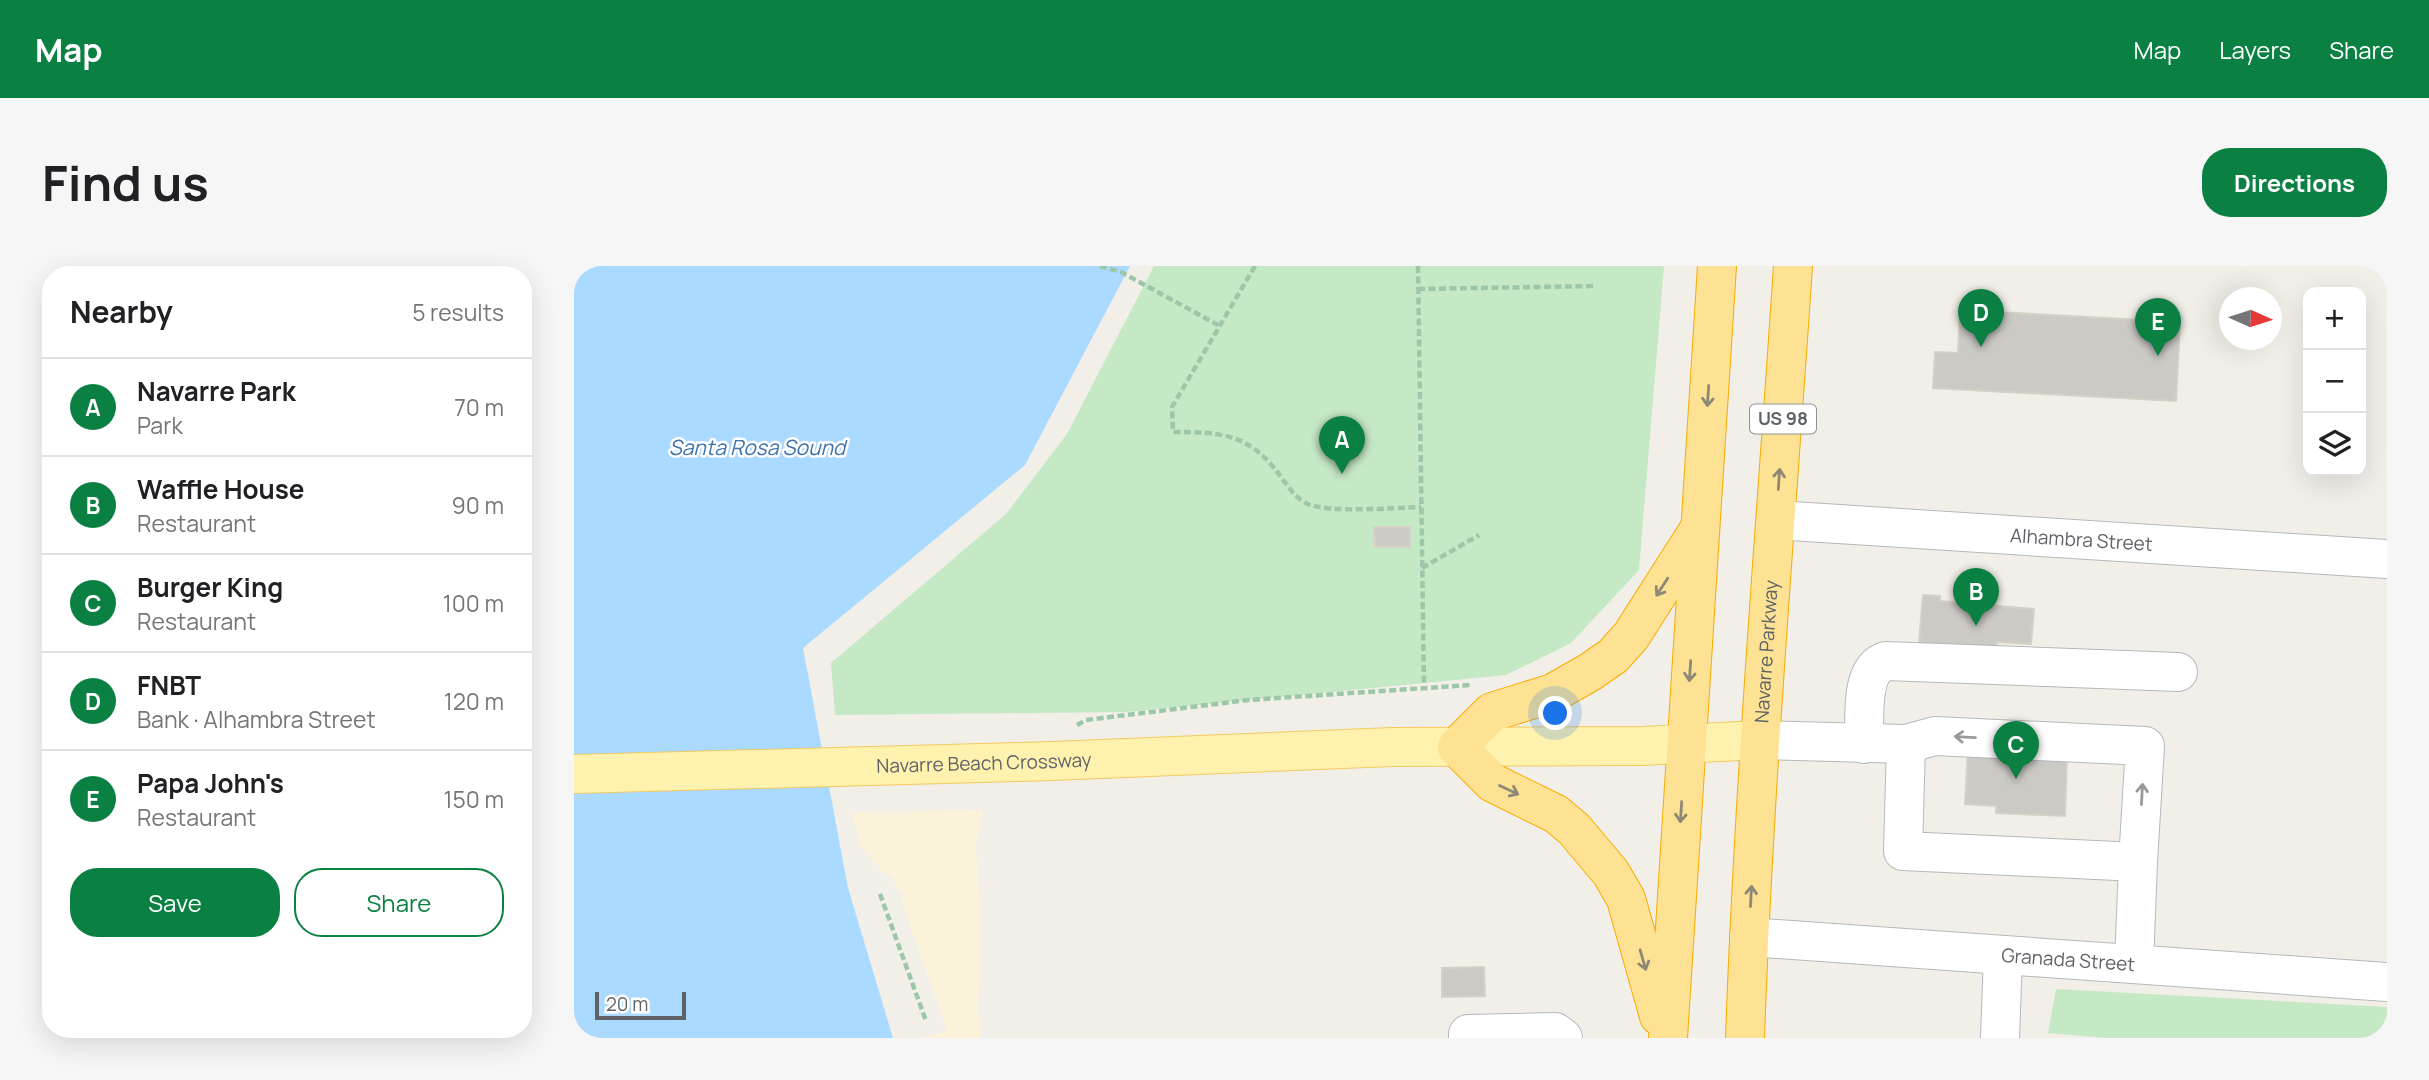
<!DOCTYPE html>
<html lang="en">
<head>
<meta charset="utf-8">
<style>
	:root { --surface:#fff; --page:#f6f6f6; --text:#202124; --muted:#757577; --line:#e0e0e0; --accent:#0b8043 }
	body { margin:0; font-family:Manrope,sans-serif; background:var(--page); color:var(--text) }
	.controls { position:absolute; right:21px; top:21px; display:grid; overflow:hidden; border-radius:14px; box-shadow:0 7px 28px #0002 }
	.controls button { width:63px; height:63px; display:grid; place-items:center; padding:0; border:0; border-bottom:2px solid var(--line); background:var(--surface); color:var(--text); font:35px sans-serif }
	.compass { position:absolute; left:1645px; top:21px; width:63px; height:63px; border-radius:50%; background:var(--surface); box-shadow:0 7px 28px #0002; rotate:93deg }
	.scale { position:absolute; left:21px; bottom:18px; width:91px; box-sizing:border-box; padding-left:7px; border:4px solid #5f6368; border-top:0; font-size:19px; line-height:24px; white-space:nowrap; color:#5f6368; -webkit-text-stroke:5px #fff; paint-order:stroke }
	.you { position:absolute; left:982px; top:448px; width:24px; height:24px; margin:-18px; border:5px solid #fff; border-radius:50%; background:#1a73e8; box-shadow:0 0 0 10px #1a73e833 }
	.badge { display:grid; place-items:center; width:46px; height:46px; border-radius:50%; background:var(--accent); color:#fff; font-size:23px; font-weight:700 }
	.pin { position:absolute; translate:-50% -58px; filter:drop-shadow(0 2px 4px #0008) }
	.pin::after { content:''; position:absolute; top:37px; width:24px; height:21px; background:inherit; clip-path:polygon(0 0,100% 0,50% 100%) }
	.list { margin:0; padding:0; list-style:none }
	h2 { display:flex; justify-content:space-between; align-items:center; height:91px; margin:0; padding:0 28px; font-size:30px }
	h2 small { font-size:23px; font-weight:400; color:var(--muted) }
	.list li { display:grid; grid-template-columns:46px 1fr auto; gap:21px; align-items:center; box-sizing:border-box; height:98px; padding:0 28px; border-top:2px solid var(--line) }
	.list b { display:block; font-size:26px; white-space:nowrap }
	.list p { margin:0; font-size:23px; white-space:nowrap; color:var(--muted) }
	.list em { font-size:23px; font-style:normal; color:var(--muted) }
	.actions { display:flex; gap:14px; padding:21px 28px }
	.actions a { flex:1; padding:16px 0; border:2px solid var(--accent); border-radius:28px; text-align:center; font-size:24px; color:var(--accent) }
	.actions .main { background:var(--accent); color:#fff }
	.icon { flex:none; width:38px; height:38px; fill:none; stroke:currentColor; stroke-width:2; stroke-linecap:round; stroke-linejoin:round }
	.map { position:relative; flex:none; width:1813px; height:772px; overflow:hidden; border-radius:28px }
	header { display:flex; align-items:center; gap:42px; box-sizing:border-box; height:98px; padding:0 35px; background:var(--accent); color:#fff }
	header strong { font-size:33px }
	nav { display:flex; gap:38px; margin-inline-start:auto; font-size:24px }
	.intro { display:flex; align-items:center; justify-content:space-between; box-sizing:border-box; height:168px; padding:0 42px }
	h1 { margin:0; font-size:49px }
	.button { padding:18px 32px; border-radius:28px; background:var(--accent); color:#fff; font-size:24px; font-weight:700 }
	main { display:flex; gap:42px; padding:0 42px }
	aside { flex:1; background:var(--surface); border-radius:28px; box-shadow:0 7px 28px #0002 }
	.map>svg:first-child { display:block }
</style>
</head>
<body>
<header>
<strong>Map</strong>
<nav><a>Map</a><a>Layers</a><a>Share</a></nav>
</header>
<div class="intro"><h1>Find us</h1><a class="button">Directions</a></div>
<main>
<aside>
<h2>Nearby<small>5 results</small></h2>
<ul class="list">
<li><span class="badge">A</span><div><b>Navarre Park</b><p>Park</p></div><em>70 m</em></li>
<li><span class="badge">B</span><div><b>Waffle House</b><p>Restaurant</p></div><em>90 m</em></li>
<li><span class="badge">C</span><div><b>Burger King</b><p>Restaurant</p></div><em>100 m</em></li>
<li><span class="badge">D</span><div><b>FNBT</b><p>Bank · Alhambra Street</p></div><em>120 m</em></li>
<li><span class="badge">E</span><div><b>Papa John's</b><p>Restaurant</p></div><em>150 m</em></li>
</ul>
<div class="actions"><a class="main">Save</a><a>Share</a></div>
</aside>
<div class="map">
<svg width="1813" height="772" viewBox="0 0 1813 772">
	<rect width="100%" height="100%" fill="#f1efe8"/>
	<path fill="#c5e8c5" d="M 580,0 L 1090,0 L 1065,304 L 997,377 L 932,409 L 552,446 L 261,449 L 257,397 L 432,248 L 493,168 Z
		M 1482,723 L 1813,741 L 1813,772 L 1531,772 L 1474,767 Z"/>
	<path fill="#fbf3d9" d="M 409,544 L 402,579 L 407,661 L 404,747 L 407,772 L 350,772 L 373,765 L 327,633 L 331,630 L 322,621 L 318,609 L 313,610 L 286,581 L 278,547 Z"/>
	<path fill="#aadaff" d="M 0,0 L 556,0 L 451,199 L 229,382 L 274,622 L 319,772 L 0,772 Z"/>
	<path fill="#cccac5" stroke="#d6d1c6" stroke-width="2" d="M 1386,44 L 1606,56 L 1602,135 L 1359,122 L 1361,86 L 1384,87 Z
		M 800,261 L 836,261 L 836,281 L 801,281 Z
		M 1349,329 L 1366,330 L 1366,335 L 1460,343 L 1457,378 L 1423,376 L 1422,383 L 1345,377 Z
		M 1394,484 L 1493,489 L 1491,550 L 1422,547 L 1422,540 L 1391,538 Z
		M 910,701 L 911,730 L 868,731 L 868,702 Z"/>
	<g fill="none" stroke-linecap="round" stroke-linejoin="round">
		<defs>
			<g id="minor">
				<path id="s1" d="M 1202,254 L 1813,293"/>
				<path d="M 1185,474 L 1332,478 L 1329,585 L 1564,596 L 1560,698"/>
				<path d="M 1290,478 C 1291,454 1285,403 1312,395 L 1604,406"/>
				<path d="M 1332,478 L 1361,470 L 1571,480 L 1564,596"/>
				<path id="s2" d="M 1175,671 L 1813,716"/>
				<path d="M 894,772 L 894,768 L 981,766 L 989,772"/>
				<path d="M 1426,772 L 1429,689"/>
			</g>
			<g id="major">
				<path id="s3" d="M 0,508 L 478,495 L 818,481 L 1068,480 L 1185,474"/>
			</g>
			<g id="highway">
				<path d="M 1085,750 L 1052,633 L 1037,607 L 1000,563 L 982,548 L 919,517 L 883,481 L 918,446 L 979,427 L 1016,406 L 1039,390 L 1057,370 L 1124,265"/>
				<path d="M 1094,772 L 1143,0"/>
				<path id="s4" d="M 1171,772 C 1180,514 1202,257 1219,0"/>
			</g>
		</defs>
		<use href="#minor" stroke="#b5b8bc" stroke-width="40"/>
		<use href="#major" stroke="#f2c960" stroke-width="40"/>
		<use href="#highway" stroke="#f9ab00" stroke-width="40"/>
		<path stroke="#9cc7a9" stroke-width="4.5" stroke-dasharray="7 3.5" stroke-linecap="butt" d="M 526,0 L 547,6 L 646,60
			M 681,0 L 598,141 L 599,166 C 645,166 674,167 704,207 C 712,217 721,233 734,238 C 755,247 822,242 847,241
			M 844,0 L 850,421
			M 844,23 L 1020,20
			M 848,302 L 905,269
			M 503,459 L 512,454 L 674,434 L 897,419
			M 306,628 L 352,755"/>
		<use href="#minor" stroke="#fff" stroke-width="38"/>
		<use href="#major" stroke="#fff2af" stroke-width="38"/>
		<use href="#highway" stroke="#fde293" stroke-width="38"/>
	</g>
	<defs><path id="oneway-shaft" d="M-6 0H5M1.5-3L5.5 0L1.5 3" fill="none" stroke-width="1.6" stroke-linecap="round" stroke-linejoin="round" transform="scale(1.75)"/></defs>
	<g stroke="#8e8975">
		<use href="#oneway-shaft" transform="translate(1134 130) rotate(94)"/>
		<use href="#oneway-shaft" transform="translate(1205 213) rotate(-86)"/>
		<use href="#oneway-shaft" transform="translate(1088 321) rotate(123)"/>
		<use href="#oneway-shaft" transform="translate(1116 405) rotate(94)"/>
		<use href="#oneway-shaft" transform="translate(935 524) rotate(25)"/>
		<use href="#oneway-shaft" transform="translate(1107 546) rotate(94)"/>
		<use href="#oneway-shaft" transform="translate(1177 630) rotate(-87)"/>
		<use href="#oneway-shaft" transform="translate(1069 694) rotate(74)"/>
	</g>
	<g stroke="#979a9d">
		<use href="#oneway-shaft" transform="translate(1391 471) rotate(-177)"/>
		<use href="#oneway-shaft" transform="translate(1568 528) rotate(-87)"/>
	</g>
	<g text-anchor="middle" stroke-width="5" stroke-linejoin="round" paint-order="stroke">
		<rect fill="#fff" stroke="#8f9295" stroke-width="2" x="1176" y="138.5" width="66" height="29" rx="5"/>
		<g font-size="18" font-weight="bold" fill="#5f6368">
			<text x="1209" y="159">US 98</text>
		</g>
		<g font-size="19" fill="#5f6368" stroke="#fff">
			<text dy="7" stroke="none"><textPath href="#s1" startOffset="306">Alhambra Street</textPath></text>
			<text dy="7" stroke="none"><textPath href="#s4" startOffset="387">Navarre Parkway</textPath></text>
			<text dy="7" stroke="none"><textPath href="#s3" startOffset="410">Navarre Beach Crossway</textPath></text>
			<text dy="7" stroke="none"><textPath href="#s2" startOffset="320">Granada Street</textPath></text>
		</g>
		<g font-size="21" font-style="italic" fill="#4174aa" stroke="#fff">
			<text x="183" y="189">Santa Rosa Sound</text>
		</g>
	</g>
</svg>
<div class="controls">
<button>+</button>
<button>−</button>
<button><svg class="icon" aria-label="layers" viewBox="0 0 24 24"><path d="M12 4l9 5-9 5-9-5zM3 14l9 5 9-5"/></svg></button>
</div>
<svg class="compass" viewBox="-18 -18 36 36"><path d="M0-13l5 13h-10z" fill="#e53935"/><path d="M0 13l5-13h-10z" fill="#757577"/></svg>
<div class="scale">20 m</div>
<div class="you"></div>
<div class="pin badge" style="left:768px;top:208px">A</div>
<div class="pin badge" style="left:1402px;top:360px">B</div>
<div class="pin badge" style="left:1442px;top:513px">C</div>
<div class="pin badge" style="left:1407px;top:81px">D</div>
<div class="pin badge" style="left:1584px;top:90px">E</div>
</div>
</main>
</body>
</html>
